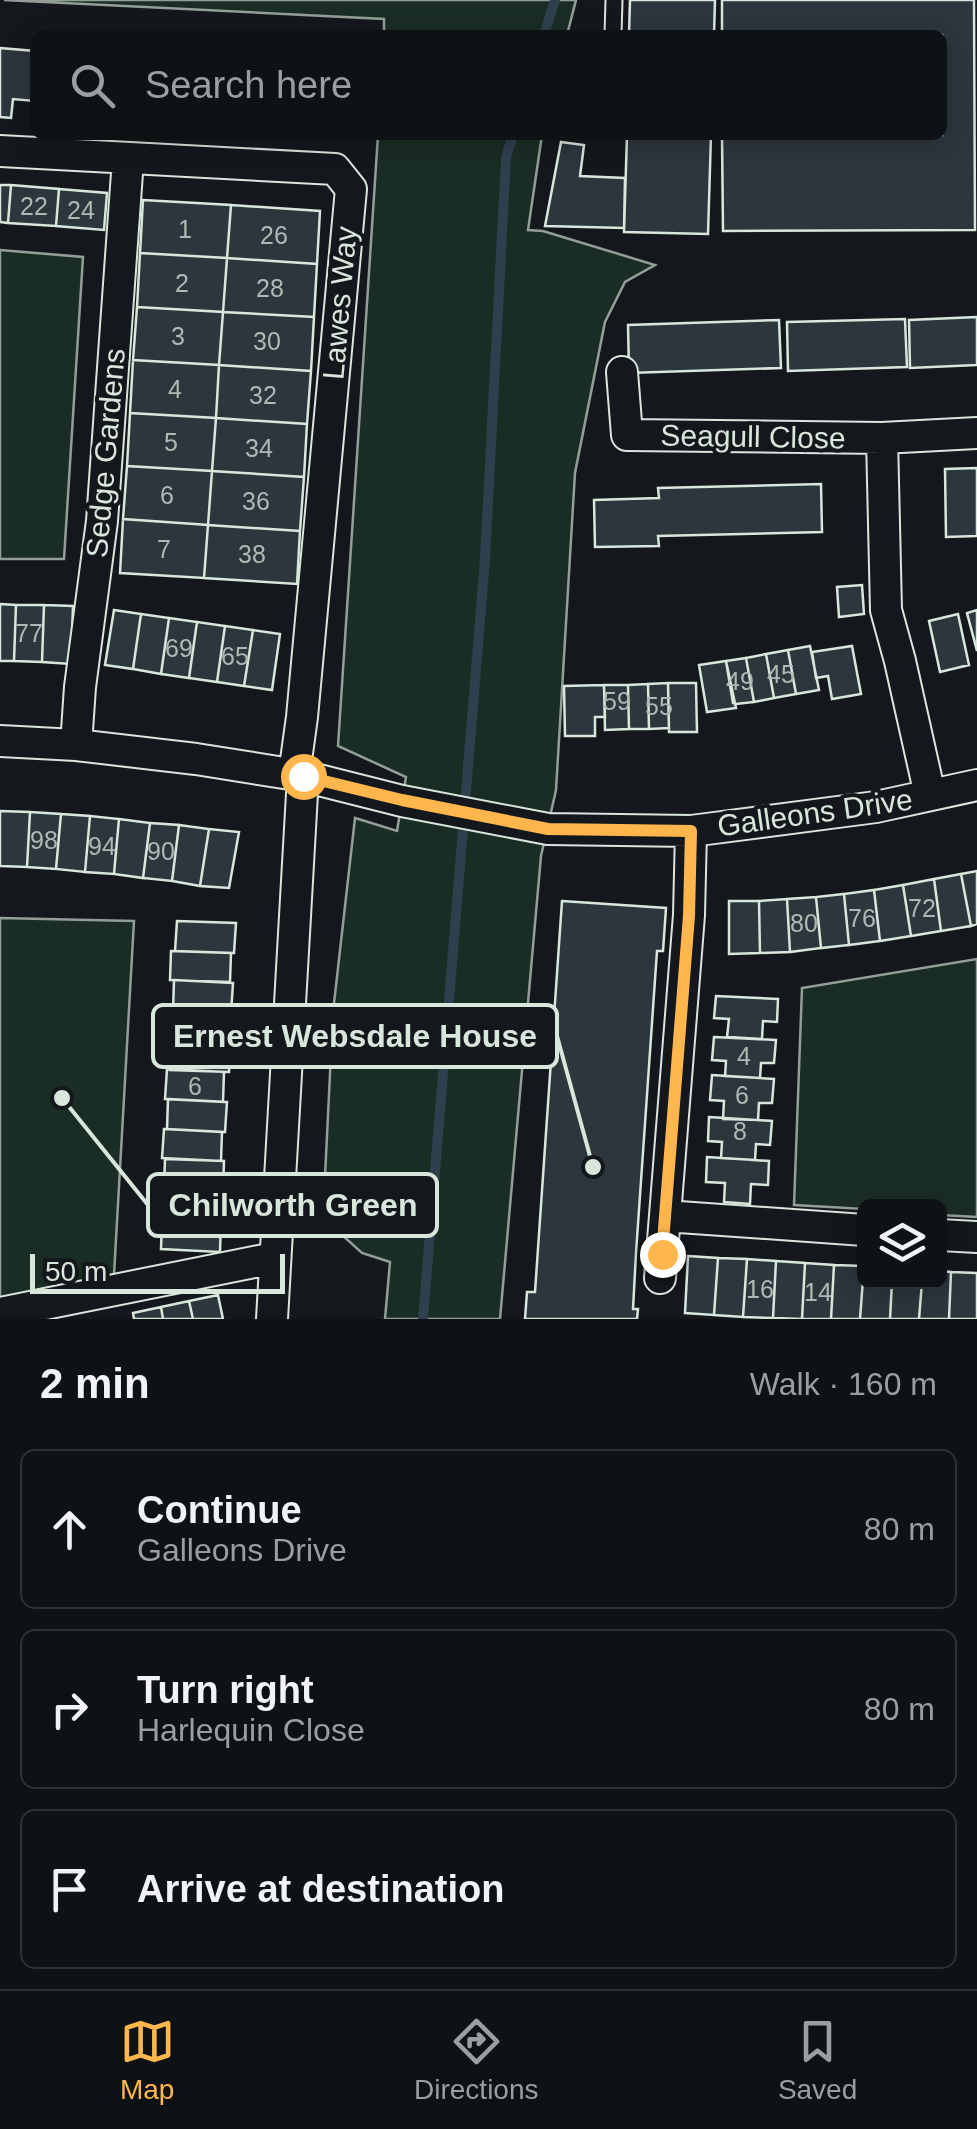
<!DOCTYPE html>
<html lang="en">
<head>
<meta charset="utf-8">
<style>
	:root { --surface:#0f1215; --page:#181b1e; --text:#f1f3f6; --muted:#9b9ea0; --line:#2f3234; --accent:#ffb74d }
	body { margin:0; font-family:Arial,sans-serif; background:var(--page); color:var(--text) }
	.controls { position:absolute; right:30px; bottom:30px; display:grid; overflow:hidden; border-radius:15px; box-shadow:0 5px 25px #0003 }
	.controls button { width:90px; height:90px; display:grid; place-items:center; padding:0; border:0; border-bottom:2px solid var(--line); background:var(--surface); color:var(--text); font:50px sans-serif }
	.scale { position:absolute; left:30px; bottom:25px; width:255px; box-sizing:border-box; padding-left:10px; border:5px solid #d8e6dc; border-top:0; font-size:28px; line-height:35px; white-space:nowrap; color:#d8e6dc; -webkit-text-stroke:8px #14181c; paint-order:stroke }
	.stop { position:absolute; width:30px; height:30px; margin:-22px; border:8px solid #ffb74d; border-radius:50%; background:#fff }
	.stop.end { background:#ffb74d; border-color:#fff; box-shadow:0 2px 10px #0008 }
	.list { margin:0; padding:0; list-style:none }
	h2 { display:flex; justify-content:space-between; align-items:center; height:130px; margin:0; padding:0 40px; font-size:42px }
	h2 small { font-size:32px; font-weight:400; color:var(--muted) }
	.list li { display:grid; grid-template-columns:65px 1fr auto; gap:30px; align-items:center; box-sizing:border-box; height:160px; margin:0 20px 20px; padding:0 20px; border:2px solid var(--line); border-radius:15px }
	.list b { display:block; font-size:38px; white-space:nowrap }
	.list p { margin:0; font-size:32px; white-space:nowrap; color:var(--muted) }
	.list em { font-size:32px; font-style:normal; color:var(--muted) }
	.icon { flex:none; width:55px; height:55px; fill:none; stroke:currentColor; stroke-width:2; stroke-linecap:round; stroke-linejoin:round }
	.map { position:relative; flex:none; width:977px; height:1319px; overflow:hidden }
	.search { position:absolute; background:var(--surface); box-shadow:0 5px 25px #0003; left:30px; right:30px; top:30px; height:110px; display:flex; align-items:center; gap:25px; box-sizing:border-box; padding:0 35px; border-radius:15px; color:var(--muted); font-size:38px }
	.sheet { height:670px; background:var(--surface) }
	nav { display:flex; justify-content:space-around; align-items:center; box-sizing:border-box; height:140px; border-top:2px solid var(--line); background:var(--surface); font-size:28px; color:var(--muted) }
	nav a { display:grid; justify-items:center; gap:5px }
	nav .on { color:var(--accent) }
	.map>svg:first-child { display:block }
</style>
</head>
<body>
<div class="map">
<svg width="977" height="1319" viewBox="0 0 977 1319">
	<rect width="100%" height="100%" fill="#14181c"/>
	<path fill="#1a2d24" stroke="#939e99" stroke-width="2.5" d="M 4,0 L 576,0 L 567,35 L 384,35 L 384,19 Z
		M 378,135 L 542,135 L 528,230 L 543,231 L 655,265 L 625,282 L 605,322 L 575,473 L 556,790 L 541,856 L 500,1319 L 385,1319 L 390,1262 L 362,1253 L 323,1218 L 333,1012 L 355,818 L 397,831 L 406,777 L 338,746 Z
		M 0,250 L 83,257 L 64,559 L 0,559 Z
		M 0,918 L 134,921 L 114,1275 L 0,1300 Z
		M 977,959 L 977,1217 L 940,1215 L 940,1206 L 864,1206 L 864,1209 L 794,1205 L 802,988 Z"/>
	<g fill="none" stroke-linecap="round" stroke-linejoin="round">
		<path stroke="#2f3f4d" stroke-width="10" d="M 544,35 L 555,0
			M 423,1319 L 485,559 L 506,157 L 513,135"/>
	</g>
	<path fill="#2c363c" stroke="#d8e6dc" stroke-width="2.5" d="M 630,0 L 715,0 L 714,35 L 629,35 Z
		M 722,0 L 974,0 L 975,230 L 723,231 L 722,135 L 942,135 L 942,35 L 722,35 Z
		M 0,48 L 35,51 L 34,101 L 13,99 L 11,118 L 0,117 Z
		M 627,135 L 711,135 L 708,234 L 624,232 Z
		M 561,142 L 584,145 L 580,176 L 625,178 L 624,228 L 545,226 Z
		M 0,185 L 11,185 L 8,223 L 0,222 Z
		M 11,185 L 59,189 L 56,226 L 8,223 Z
		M 59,189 L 107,193 L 104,230 L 56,226 Z
		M 143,200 L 231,205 L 227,258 L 140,253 Z
		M 231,205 L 320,211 L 317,264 L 227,258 Z
		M 140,253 L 227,258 L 223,312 L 137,307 Z
		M 227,258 L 317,264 L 314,317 L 223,312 Z
		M 137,307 L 223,312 L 219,365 L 133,360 Z
		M 223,312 L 314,317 L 311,371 L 219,365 Z
		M 977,317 L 977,365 L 910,368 L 909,320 Z
		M 905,319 L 907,367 L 788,371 L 787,322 Z
		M 779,320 L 781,368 L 629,373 L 628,325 Z
		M 133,360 L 219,365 L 216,418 L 130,413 Z
		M 219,365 L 311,371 L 307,424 L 216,418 Z
		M 130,413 L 216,418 L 212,471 L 127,466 Z
		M 216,418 L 307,424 L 304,477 L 212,471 Z
		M 127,466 L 212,471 L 208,525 L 123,519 Z
		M 977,468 L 977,536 L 946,537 L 945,469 Z
		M 212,471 L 304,477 L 300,531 L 208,525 Z
		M 821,484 L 822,532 L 658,536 L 659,546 L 595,547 L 594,500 L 659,498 L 658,488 Z
		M 123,519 L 208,525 L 204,578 L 120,573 Z
		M 208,525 L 300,531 L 297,584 L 204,578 Z
		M 862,585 L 864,614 L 839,617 L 837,587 Z
		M 0,604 L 16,605 L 14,661 L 0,661 Z
		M 16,605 L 44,605 L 42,662 L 14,661 Z
		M 44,605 L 73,606 L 71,664 L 42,662 Z
		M 114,610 L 141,614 L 133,669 L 105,665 Z
		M 977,610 L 977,651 L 967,613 Z
		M 141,614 L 169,618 L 161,674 L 133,669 Z
		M 958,614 L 969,665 L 940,672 L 929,621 Z
		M 169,618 L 197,622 L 189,678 L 161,674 Z
		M 197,622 L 225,626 L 217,682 L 189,678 Z
		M 225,626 L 253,630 L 244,686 L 217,682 Z
		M 253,630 L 280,634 L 272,690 L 244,686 Z
		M 810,646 L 819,690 L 796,694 L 788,650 Z
		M 852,646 L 861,694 L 832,699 L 828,676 L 816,678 L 812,652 Z
		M 788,650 L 796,694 L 774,698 L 766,654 Z
		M 766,654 L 774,698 L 754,702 L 746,658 Z
		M 746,658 L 754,702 L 736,704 L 733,703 L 726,661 Z
		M 726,661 L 736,708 L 707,712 L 699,665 Z
		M 668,683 L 696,683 L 697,732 L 669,732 Z
		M 668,683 L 669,728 L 649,729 L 648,684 Z
		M 648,684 L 649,729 L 629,729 L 628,685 Z
		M 604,685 L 628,685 L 629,729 L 605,730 Z
		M 604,685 L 605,717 L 595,717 L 595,736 L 565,736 L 564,686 Z
		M 0,811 L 30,812 L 27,867 L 0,866 Z
		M 30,812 L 61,814 L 56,869 L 27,867 Z
		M 61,814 L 90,816 L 85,872 L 56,869 Z
		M 90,816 L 119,819 L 114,874 L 85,872 Z
		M 119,819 L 150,823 L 143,878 L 114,874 Z
		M 150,823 L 179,825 L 172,881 L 143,878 Z
		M 179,825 L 209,829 L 200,886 L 172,881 Z
		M 209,829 L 239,832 L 229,888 L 200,886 Z
		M 977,871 L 977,924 L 971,926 L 961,874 Z
		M 961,874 L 971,926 L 941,931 L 934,879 Z
		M 934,879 L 941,931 L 911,936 L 903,885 Z
		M 903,885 L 911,936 L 880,941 L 874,890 Z
		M 874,890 L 880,941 L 849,945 L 844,894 Z
		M 844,894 L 849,945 L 821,948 L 816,897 Z
		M 816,897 L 821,948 L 790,952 L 787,899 Z
		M 787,899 L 790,952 L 760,953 L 759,901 Z
		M 562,901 L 666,908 L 663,951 L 657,951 L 636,1253 L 633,1309 L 638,1309 L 637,1319 L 525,1319 L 527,1292 L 535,1292 Z
		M 729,901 L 759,901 L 760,953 L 729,954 Z
		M 177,921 L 236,923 L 234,953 L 175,951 Z
		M 171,951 L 231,953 L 230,982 L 170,980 Z
		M 174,980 L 233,983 L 231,1014 L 173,1012 Z
		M 716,996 L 778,999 L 777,1022 L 763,1021 L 762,1039 L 727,1037 L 729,1019 L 714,1018 Z
		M 714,1037 L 776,1040 L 774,1063 L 761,1063 L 760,1078 L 725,1076 L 726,1061 L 712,1060 Z
		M 171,1040 L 230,1042 L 229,1072 L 170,1070 Z
		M 167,1069 L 224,1072 L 223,1102 L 165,1099 Z
		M 712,1075 L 774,1079 L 772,1103 L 759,1103 L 758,1120 L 723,1119 L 724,1101 L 710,1100 Z
		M 168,1099 L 227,1102 L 225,1132 L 167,1129 Z
		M 709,1117 L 772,1121 L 770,1145 L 756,1144 L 755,1160 L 721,1158 L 722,1142 L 708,1141 Z
		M 164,1129 L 222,1132 L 221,1161 L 162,1158 Z
		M 707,1157 L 769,1161 L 768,1185 L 751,1184 L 750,1204 L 724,1202 L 725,1183 L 706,1182 Z
		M 165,1159 L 224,1161 L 223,1192 L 164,1189 Z
		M 162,1218 L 221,1220 L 220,1252 L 161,1249 Z
		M 688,1256 L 718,1258 L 714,1315 L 685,1313 Z
		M 718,1258 L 747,1259 L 743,1317 L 714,1315 Z
		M 747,1259 L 776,1261 L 773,1318 L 743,1317 Z
		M 776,1261 L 805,1263 L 802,1319 L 773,1318 Z
		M 805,1263 L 834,1265 L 831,1319 L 802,1319 Z
		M 834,1265 L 864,1266 L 860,1319 L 831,1319 Z
		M 864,1266 L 864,1282 L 892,1282 L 890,1319 L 860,1319 Z
		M 940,1271 L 951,1272 L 949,1319 L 919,1319 L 922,1282 L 940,1282 Z
		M 951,1272 L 977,1273 L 977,1319 L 949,1319 Z
		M 892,1282 L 922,1282 L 919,1319 L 890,1319 Z
		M 218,1295 L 223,1319 L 193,1319 L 189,1301 Z
		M 189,1301 L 193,1319 L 163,1319 L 161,1307 Z
		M 161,1307 L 163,1319 L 134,1319 L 133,1313 Z"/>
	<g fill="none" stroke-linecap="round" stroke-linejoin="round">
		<defs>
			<path id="lane" d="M 613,35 L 614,0"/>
			<path id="street" d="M 0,151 L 335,169 L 351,189 L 302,717 L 294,775
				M 622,372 L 627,435 L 882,438 L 977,433
				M 882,438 L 886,610 L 900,661 L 930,795
				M 0,741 L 76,745 L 196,759 L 303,776 L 402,801 L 548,829 L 691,831 L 876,807 L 977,785
				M 76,745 L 80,687 L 102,521 L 128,159
				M 665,1216 L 864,1230
				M 940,1235 L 977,1237
				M 660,1278 L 689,915 L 691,831
				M 0,1313 L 274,1258
				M 272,1319 L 303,776"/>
		</defs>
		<use href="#lane" stroke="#d8e6dc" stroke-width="19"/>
		<use href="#street" stroke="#d8e6dc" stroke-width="34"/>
		<use href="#lane" stroke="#14181c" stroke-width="15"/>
		<use href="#street" stroke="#14181c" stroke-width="30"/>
	</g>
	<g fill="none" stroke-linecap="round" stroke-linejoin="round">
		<path stroke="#ffb74d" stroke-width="12" d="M 303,776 L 402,800 L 548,829 L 691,831 L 689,916 L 662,1254"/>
	</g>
	<g text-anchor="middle" stroke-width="8" stroke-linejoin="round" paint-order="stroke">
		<g font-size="25" fill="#adbab4">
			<text x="34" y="215">22</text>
			<text x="81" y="219">24</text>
			<text x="185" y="238">1</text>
			<text x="274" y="244">26</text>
			<text x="182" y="292">2</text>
			<text x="270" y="297">28</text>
			<text x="178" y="345">3</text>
			<text x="267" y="350">30</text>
			<text x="175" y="398">4</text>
			<text x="263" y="404">32</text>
			<text x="171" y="451">5</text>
			<text x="259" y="457">34</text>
			<text x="167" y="504">6</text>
			<text x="256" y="510">36</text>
			<text x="164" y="558">7</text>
			<text x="252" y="563">38</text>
			<text x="29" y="642">77</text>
			<text x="179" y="657">69</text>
			<text x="235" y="665">65</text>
			<text x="781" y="683">45</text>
			<text x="740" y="690">49</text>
			<text x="617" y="710">59</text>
			<text x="659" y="715">55</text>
			<text x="44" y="849">98</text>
			<text x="102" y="855">94</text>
			<text x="161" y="860">90</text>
			<text x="922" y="917">72</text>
			<text x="862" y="927">76</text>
			<text x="804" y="932">80</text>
			<text x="744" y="1065">4</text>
			<text x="195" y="1095">6</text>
			<text x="742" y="1104">6</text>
			<text x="740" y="1140">8</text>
			<text x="760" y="1298">16</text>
			<text x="818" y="1301">14</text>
		</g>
		<g font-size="30" fill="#d8e6dc" stroke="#14181c">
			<text transform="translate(340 303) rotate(-85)" y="10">Lawes Way</text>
			<text transform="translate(753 437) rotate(1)" y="10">Seagull Close</text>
			<text transform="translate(106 453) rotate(-85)" y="10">Sedge Gardens</text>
			<text transform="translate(815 813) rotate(-8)" y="10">Galleons Drive</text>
		</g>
	</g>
	<path fill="none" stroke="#d8e6dc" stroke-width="4" d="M593 1167L557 1036M62 1098L148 1205"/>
	<g fill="#d8e6dc" stroke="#14181c" stroke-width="4">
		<circle cx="593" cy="1167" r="10"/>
		<circle cx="62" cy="1098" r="10"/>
	</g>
	<g fill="#14181c" stroke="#d8e6dc" stroke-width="4">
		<rect x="153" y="1005" width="404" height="62" rx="10"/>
		<rect x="148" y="1174" width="289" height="62" rx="10"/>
	</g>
	<g font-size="32" text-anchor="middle" font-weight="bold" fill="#d8e6dc">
		<text x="355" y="1047">Ernest Websdale House</text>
		<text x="293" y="1216">Chilworth Green</text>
	</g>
</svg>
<div class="controls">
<button><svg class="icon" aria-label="layers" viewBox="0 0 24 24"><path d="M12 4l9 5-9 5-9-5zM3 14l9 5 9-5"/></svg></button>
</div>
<div class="scale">50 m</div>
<div class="stop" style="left:303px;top:776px"></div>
<div class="stop end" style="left:662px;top:1254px"></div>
<div class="search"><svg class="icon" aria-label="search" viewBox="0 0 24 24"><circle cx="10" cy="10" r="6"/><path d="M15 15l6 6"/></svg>Search here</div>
</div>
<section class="sheet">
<h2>2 min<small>Walk · 160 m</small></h2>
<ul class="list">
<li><svg class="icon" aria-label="ahead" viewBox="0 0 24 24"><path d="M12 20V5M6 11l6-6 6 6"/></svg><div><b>Continue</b><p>Galleons Drive</p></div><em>80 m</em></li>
<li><svg class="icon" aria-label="right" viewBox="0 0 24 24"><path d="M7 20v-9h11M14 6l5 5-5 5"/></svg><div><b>Turn right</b><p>Harlequin Close</p></div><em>80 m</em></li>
<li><svg class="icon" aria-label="arrive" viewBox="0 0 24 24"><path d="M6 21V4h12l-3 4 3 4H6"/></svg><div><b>Arrive at destination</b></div></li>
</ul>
</section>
<nav>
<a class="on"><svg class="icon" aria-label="map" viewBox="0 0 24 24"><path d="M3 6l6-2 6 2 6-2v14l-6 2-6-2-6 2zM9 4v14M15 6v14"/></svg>Map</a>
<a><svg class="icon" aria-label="directions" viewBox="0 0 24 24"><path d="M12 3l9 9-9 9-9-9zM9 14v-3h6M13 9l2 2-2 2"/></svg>Directions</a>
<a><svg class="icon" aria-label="saved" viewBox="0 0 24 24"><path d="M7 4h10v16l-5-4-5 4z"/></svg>Saved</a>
</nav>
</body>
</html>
